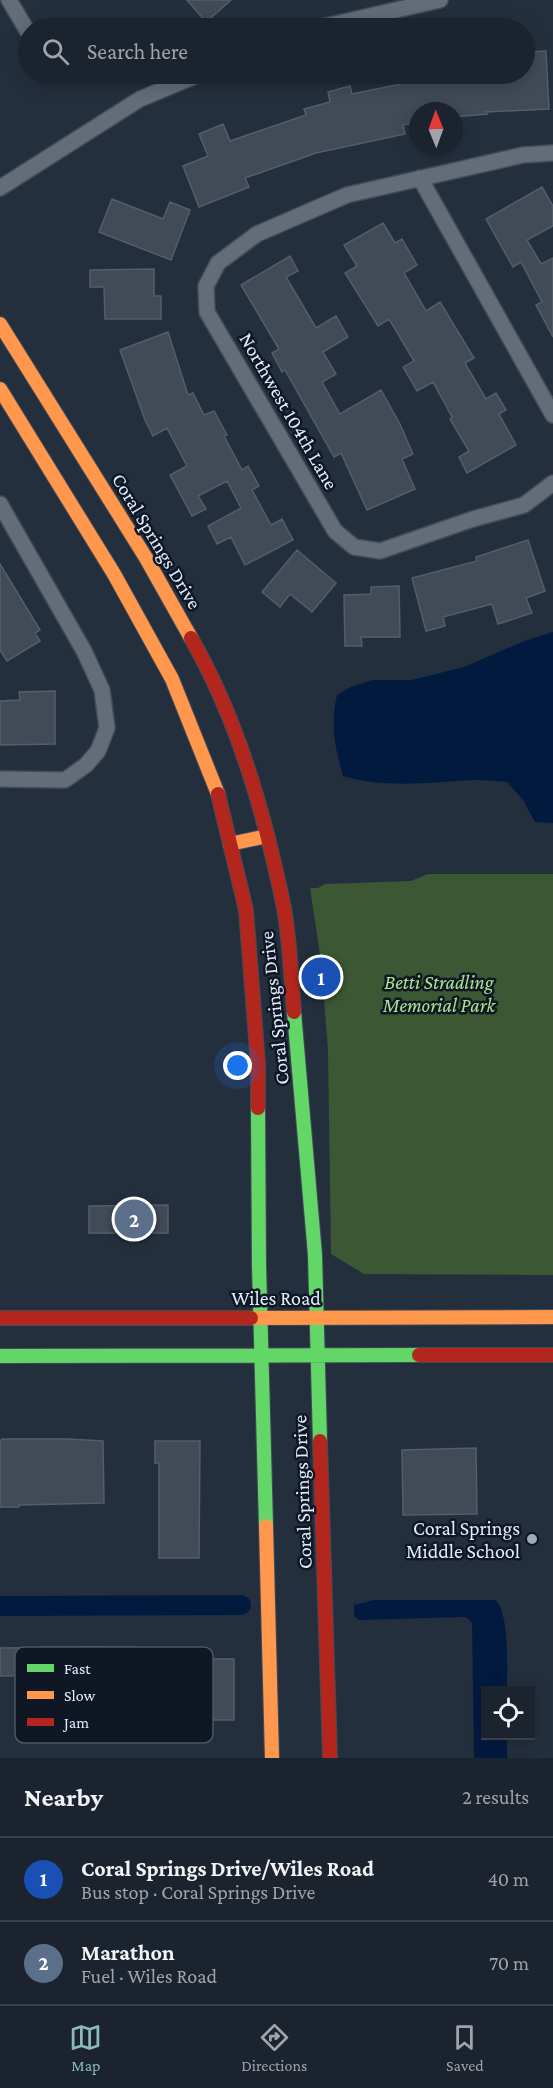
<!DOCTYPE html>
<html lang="en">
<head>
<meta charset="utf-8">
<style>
	:root { --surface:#1b232e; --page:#282f3a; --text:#f1f3f6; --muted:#a0a4aa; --line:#39404a; --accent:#8bbbb9 }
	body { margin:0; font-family:"Crimson Pro",serif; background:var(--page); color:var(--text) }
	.controls { position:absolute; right:18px; bottom:18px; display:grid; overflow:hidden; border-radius:0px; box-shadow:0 3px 15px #0003 }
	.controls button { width:54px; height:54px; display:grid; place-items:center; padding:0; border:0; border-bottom:2px solid var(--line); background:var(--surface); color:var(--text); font:30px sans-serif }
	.compass { position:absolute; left:409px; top:102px; width:54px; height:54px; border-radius:50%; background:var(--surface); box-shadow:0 3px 15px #0003; rotate:359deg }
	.you { position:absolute; left:238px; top:1066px; width:21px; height:21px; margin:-15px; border:4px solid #fff; border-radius:50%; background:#1a73e8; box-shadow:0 0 0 9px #1a73e833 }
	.badge { display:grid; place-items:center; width:39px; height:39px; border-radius:50%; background:var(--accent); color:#fff; font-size:20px; font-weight:700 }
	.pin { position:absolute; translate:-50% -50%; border:3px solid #fff; box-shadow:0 2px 6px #0006 }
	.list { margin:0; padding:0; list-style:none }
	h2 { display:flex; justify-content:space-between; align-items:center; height:78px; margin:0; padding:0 24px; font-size:26px }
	h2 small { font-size:20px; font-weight:400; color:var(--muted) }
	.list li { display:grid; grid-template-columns:39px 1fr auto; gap:18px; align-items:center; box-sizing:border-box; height:84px; padding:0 24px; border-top:2px solid var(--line) }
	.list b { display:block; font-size:22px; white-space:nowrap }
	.list p { margin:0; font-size:20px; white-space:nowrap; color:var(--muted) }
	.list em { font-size:20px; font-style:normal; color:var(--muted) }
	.icon { flex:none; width:33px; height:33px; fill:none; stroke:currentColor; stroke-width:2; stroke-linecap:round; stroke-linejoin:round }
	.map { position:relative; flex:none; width:553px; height:1758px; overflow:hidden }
	.search { position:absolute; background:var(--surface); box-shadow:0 3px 15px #0003; left:18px; right:18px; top:18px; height:66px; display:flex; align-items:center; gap:15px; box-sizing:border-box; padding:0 21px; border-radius:33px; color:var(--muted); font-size:22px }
	.sheet { height:246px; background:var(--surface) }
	nav { display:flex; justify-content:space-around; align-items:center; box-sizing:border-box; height:84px; border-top:2px solid var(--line); background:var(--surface); font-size:16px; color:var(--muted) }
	nav a { display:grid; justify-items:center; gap:3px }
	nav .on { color:var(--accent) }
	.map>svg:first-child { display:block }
</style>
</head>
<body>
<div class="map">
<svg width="553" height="1758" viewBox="0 0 553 1758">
	<rect width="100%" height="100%" fill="#242f3e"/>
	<path fill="#3c5734" d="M 428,874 L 553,874 L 553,1275 L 364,1274 L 331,1254 L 328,1050 L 321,961 L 310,888 L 318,888 L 325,884 L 411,881 Z"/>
	<path fill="#031a3f" d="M 553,632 L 553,823 L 535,822 L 523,800 L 507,782 C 497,781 485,780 475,780 C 432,782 385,789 343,776 C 335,749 330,724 337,695 L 351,687 L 373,680 L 412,680 L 464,667 L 524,641 Z
		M 374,1600 L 496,1600 C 510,1617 507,1668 507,1690 L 486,1690 L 486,1736 L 507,1736 L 507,1758 L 474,1758 L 472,1623 L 466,1617 L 359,1620 L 354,1616 L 354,1605 Z"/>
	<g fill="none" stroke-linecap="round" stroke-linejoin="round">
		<path stroke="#031a3f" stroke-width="20" d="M 0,1606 L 241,1605"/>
	</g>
	<path fill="#404b57" stroke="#545d6a" stroke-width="1.5" d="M 187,0 L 231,0 L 206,22 Z
		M 546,51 L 549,109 L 486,112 L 487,114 L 454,117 L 454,111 L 418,111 L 418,122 L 403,125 L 405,134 L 316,153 L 245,178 L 249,187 L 199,207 L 183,166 L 208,156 L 199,134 L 223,124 L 230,141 L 306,115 L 304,109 L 330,102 L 328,92 L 350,86 L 352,94 L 401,84 L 399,74 L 416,74 L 417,79 L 456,74 L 525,74 L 525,52 Z
		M 542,187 L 553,206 L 553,226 L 527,240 L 541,264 L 553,258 L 553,337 L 536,305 L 542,302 L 521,262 L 513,267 L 486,219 Z
		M 112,199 L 163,219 L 170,202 L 190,210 L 171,260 L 99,232 Z
		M 383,223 L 395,243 L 402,239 L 417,265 L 404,273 L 426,311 L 440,302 L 474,358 L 465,363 L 486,399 L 496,393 L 506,410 L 499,414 L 516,445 L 467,473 L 459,457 L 469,451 L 450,419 L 452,417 L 433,382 L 417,391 L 403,367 L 414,361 L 389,319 L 378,326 L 345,273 L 357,266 L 344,245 Z
		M 290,256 L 298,271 L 286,277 L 316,328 L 336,316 L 348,337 L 323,352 L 336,374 L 322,382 L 340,414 L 381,390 L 400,424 L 413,454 L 402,459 L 415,489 L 367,510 L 341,453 L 334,457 L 285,370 L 282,372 L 272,353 L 279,349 L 241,285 Z
		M 154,269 L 154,296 L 161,296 L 161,319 L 105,319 L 104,287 L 90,287 L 90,270 Z
		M 168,332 L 188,395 L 193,393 L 204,415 L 214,411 L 227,435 L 224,436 L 242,470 L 248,466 L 259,486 L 252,490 L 271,525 L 282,519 L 293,540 L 245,565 L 231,537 L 217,544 L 208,526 L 241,508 L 227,481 L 198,496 L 206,509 L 192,516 L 170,475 L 187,466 L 167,428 L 153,436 L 145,420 L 120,350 Z
		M 528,540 L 545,591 L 526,598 L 532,613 L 498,624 L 492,604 L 443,617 L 445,626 L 426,631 L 412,578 L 477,561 L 476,557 Z
		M 297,550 L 336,583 L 312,612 L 290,594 L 280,607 L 262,592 Z
		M 0,564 L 40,630 L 35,633 L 40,641 L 7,661 L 0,650 Z
		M 399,586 L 400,637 L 361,637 L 362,646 L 345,646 L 344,595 L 371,594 L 371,587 Z
		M 55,691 L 55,744 L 0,745 L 0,701 L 20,700 L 19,692 Z
		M 168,1205 L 168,1233 L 89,1233 L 89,1206 Z
		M 2,1439 L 68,1439 L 103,1441 L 104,1503 L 19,1505 L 19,1507 L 0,1507 L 0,1441 Z
		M 155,1441 L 200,1441 L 199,1558 L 159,1558 L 159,1463 L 155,1463 Z
		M 476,1448 L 477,1514 L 403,1515 L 402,1450 Z
		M 96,1647 L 164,1648 L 164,1659 L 234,1659 L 234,1720 L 179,1720 L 179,1707 L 97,1707 L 97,1722 L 60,1723 L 59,1675 L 0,1676 L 0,1648 Z"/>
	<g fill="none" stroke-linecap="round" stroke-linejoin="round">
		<defs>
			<path id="street" d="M 9,0 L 28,32
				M 317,28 L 440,0
				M 553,153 L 523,155 L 347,195 L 257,234 L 218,263 L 206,286 L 207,312 L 335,531 L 354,547 L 380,551 L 473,519 L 524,505 L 553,483
				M 420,178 L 553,415
				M 0,188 L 140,99 L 200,74
				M 0,504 L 84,651 L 102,690 L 107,728 L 98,751 L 86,765 L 65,780 L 0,779"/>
			<path id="fast" d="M 294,1012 L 315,1255 L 320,1441
				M 258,1108 L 259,1265 L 266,1526
				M 0,1356 L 419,1355"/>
			<path id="slow" d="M 0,324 L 146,558 L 191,638
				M 0,389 L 114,574 L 172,679 L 218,794
				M 230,844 L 267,836
				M 251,1318 L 553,1317
				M 266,1526 L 272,1758"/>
			<path id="jam" d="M 191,638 C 238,720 265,815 284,908 C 290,942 291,978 294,1012
				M 218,794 L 246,910 L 258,1064 L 258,1108
				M 0,1318 L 251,1318
				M 419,1355 L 553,1355
				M 320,1441 L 330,1758"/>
		</defs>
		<use href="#street" stroke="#424b58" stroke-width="18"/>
		<use href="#fast" stroke="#424b58" stroke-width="16"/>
		<use href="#slow" stroke="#424b58" stroke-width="16"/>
		<use href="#jam" stroke="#424b58" stroke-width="16"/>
		<use href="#street" stroke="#646c78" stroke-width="15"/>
		<use href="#fast" stroke="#63d668" stroke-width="14"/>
		<use href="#slow" stroke="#ff974d" stroke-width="14"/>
		<use href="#jam" stroke="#b3261e" stroke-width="14"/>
	</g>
	<circle fill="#9eaabb" stroke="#0e1723" stroke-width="2" cx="532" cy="1539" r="6"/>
	<g text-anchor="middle" stroke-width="5" stroke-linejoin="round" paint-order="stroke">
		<g font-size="20" fill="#e0edff" stroke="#0e1723">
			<text transform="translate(289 411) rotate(60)" y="7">Northwest 104th Lane</text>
			<text transform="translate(157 541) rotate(59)" y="7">Coral Springs Drive</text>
			<text transform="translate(274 1008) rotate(-96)" y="7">Coral Springs Drive</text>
			<text x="276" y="1305">Wiles Road</text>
			<text transform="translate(302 1492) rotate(-92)" y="7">Coral Springs Drive</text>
		</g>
		<g font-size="20" font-style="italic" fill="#a8e58c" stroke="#0e1723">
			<text x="439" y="989">Betti Stradling<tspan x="439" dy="23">Memorial Park</tspan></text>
		</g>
		<g font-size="20" fill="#e0edff" stroke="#0e1723" text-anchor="end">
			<text x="520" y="1535">Coral Springs<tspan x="520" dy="23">Middle School</tspan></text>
		</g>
	</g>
	<rect x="15" y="1647" width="198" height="96" rx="9" fill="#0e1723" stroke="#4d5765" stroke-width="1.5"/>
	<rect x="27" y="1664" width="27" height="8" fill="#63d668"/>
	<rect x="27" y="1691" width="27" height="8" fill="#ff974d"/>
	<rect x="27" y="1718" width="27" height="8" fill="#b3261e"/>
	<g font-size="16" fill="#e0edff">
		<text x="64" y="1674">Fast</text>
		<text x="64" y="1701">Slow</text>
		<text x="64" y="1728">Jam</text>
	</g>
</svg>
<div class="controls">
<button><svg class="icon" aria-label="locate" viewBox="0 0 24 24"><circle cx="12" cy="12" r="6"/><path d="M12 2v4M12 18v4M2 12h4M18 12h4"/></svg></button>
</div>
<svg class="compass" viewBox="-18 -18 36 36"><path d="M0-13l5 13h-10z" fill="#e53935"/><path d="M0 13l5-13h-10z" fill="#a0a4aa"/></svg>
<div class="you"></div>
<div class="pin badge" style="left:321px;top:977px;background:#1a4fb4">1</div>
<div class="pin badge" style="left:134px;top:1219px;background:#5c6f8a">2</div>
<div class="search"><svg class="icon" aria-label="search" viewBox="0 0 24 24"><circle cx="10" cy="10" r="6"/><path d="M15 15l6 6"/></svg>Search here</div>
</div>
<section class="sheet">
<h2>Nearby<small>2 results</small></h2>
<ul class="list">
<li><span class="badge" style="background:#1a4fb4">1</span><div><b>Coral Springs Drive/Wiles Road</b><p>Bus stop · Coral Springs Drive</p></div><em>40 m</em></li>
<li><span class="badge" style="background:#5c6f8a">2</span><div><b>Marathon</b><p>Fuel · Wiles Road</p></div><em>70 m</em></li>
</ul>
</section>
<nav>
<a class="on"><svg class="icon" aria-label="map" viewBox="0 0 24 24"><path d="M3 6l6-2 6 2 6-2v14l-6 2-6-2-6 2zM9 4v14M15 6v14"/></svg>Map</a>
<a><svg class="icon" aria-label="directions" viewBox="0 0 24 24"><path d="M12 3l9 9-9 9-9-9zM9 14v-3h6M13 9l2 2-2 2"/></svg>Directions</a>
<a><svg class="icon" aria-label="saved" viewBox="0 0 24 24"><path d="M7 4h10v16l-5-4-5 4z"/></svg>Saved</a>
</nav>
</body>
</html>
